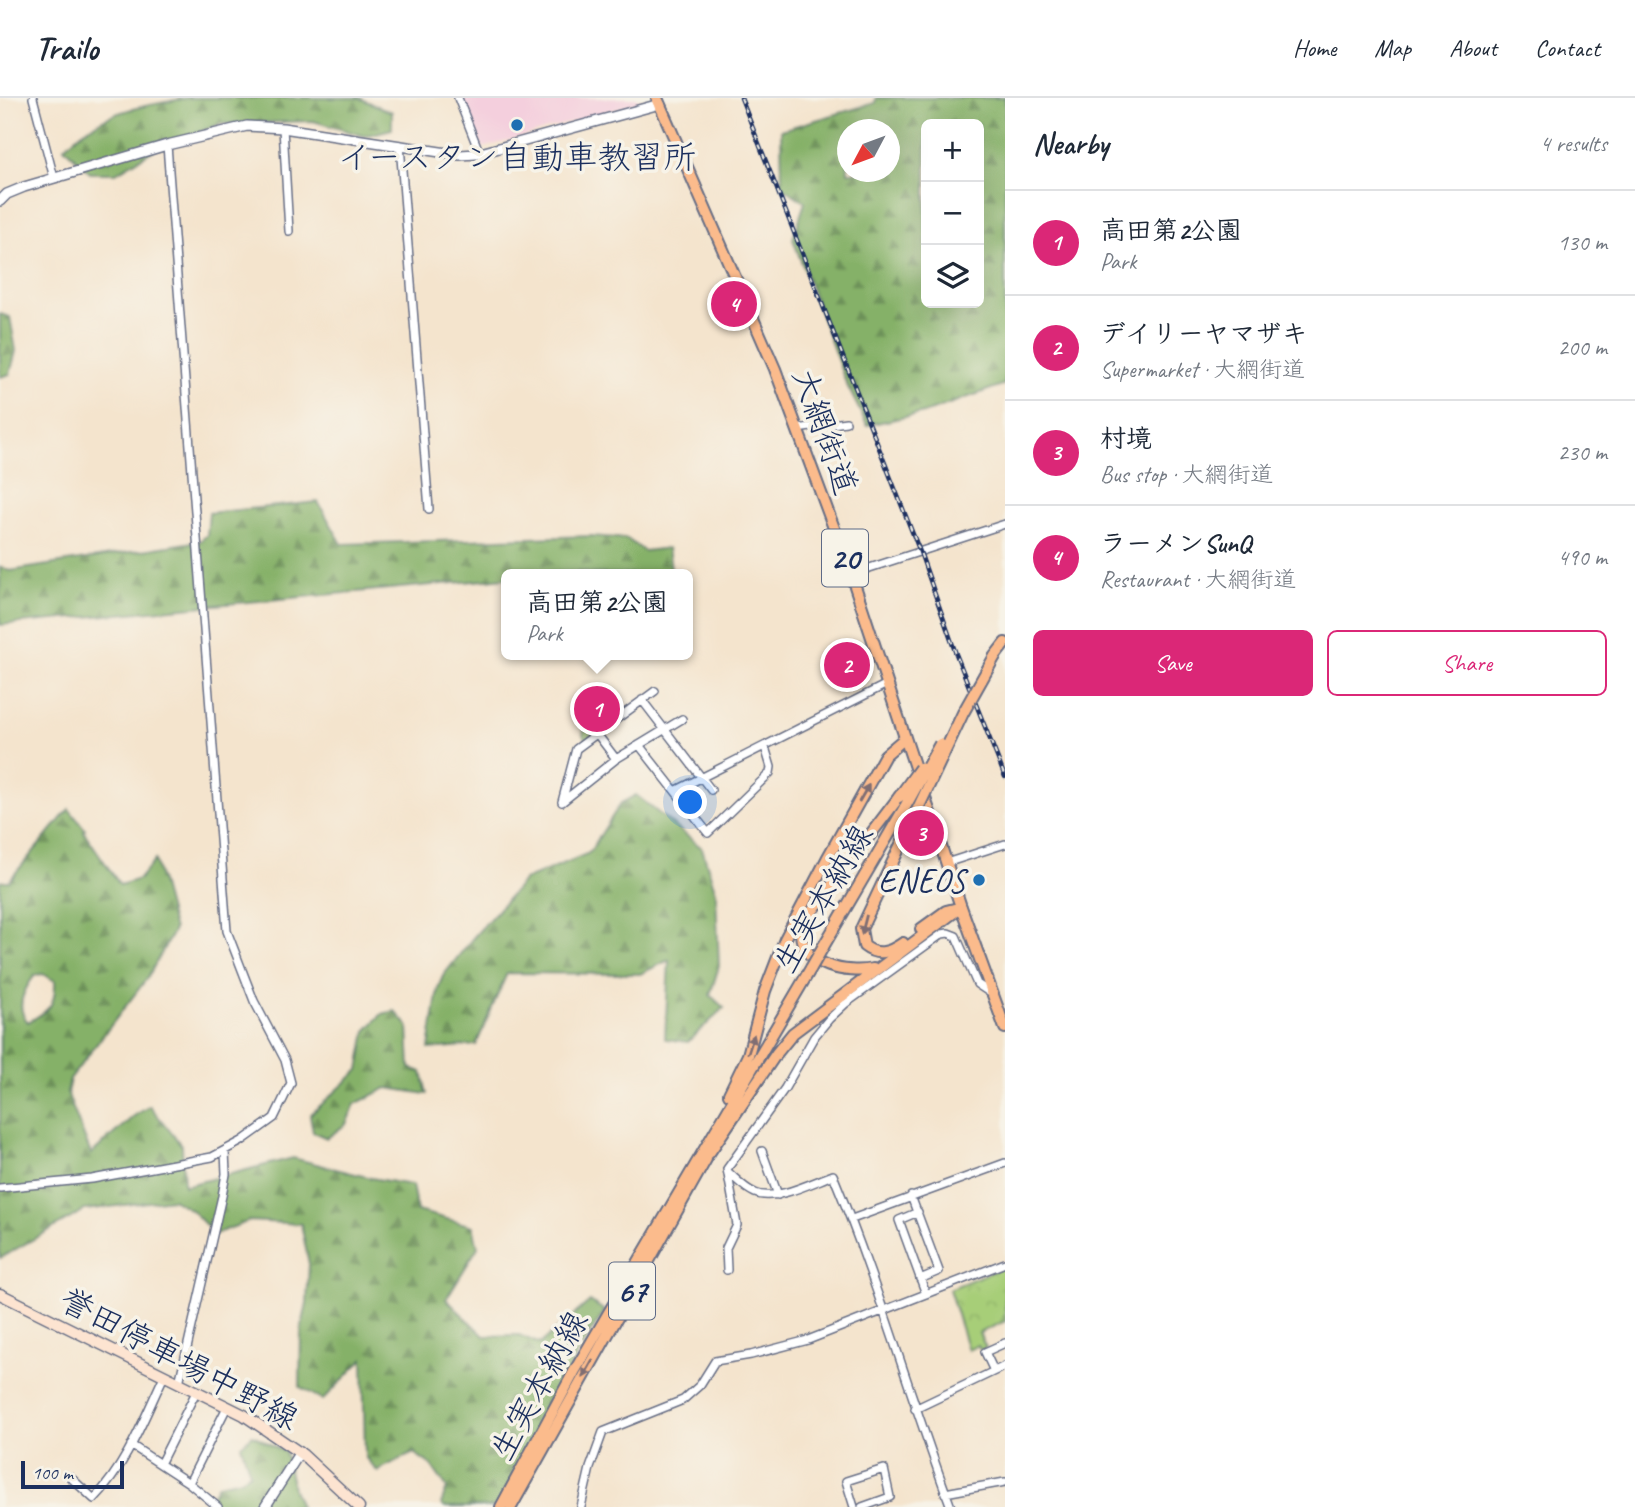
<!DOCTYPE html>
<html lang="en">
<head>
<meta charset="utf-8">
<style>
	:root { --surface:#fff; --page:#f2f2f3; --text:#1f2937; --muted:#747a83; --line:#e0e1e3; --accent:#db2777 }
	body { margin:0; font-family:Caveat,"Klee One",sans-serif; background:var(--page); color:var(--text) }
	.controls { position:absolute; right:21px; top:21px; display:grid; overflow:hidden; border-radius:10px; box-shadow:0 7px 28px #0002 }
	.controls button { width:63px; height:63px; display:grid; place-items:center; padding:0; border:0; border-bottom:2px solid var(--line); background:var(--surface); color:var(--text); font:35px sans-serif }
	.compass { position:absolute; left:837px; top:21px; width:63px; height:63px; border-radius:50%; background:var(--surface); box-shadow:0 7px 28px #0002; rotate:229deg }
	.scale { position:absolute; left:21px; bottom:18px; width:103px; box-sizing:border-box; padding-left:7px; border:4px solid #1b2f5e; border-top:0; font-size:19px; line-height:24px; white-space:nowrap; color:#1b2f5e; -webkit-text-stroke:5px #f7f3e8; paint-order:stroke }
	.you { position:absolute; left:691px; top:705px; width:24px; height:24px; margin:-18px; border:5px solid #fff; border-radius:50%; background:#1a73e8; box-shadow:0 0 0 10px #1a73e833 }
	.badge { display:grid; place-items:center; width:46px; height:46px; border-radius:50%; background:var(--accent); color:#fff; font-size:23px; font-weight:700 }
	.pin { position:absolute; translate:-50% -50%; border:4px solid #fff; box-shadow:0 2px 7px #0006 }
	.popup { position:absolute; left:501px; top:471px; width:192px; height:91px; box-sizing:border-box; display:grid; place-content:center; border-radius:10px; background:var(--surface); filter:drop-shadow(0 2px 5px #0005); font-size:23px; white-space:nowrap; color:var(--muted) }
	.popup b { font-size:26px; color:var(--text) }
	.popup::after { content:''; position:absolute; left:50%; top:100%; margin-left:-14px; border:14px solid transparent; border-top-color:var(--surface) }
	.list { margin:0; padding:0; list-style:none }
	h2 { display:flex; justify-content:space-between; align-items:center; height:91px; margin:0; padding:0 28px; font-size:30px }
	h2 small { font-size:23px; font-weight:400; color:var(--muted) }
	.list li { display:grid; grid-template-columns:46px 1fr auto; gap:21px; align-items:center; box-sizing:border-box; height:105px; padding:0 28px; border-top:2px solid var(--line) }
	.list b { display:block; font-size:26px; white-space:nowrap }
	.list p { margin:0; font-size:23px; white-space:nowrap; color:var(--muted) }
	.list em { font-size:23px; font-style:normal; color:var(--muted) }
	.actions { display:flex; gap:14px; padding:21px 28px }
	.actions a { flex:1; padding:16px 0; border:2px solid var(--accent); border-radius:10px; text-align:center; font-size:24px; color:var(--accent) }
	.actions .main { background:var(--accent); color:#fff }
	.icon { flex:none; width:38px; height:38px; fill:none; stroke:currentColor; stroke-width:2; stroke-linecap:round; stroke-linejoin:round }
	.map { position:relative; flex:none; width:1005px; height:1409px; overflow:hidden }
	header { display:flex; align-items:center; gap:42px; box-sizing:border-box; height:98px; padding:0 35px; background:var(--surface); border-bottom:2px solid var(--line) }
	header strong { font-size:33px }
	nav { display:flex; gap:38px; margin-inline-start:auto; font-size:24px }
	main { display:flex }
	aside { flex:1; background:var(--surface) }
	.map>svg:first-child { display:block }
</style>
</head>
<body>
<header>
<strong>Trailo</strong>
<nav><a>Home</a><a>Map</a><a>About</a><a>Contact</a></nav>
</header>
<main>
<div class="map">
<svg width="1005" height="1409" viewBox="0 0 1005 1409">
	<defs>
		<pattern id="forest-firs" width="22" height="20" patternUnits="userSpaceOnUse" patternTransform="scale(1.75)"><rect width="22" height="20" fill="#85b168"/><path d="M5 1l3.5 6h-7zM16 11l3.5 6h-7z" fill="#6c9059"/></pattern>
		<pattern id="park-crowns" width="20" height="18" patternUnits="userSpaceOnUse" patternTransform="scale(1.75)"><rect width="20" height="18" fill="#a7ce78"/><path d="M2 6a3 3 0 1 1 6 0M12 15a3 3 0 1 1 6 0" fill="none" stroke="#8fb16a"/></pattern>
	</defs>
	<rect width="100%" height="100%" fill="#f7f3e8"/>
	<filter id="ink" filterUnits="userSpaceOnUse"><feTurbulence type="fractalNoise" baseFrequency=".0143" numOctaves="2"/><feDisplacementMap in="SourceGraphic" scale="14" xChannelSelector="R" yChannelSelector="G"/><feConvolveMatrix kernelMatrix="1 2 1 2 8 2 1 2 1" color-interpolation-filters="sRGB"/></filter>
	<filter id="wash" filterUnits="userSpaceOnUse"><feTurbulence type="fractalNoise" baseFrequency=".00686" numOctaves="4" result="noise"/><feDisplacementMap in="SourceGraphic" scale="28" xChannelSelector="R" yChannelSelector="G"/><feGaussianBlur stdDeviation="1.57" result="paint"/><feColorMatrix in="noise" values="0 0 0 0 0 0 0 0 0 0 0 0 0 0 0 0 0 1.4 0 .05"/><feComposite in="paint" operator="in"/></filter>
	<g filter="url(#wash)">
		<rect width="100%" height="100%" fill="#f4e4cd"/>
		<path fill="#f4cfdd" d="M 463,0 L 638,0 L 640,4 L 483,50 Z"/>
		<path fill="url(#forest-firs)" stroke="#507063" stroke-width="2" fill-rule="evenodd" d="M 187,0 L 359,0 L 392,14 L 392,31 L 364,38 L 313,23 L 220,26 L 157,50 L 116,75 L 90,75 L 64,49 C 106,11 134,10 187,0 Z
			M 876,0 L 1005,0 L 1005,286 L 924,315 L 867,327 L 846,285 L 793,141 L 805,104 L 782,89 L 781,32 L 875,5 ZM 926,26 L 979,26 L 979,205 L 926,205 ZM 848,32 L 890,32 L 890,74 L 848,74 Z
			M 0,216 L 10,219 L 16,253 L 10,276 L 0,279 Z
			M 318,404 L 342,446 L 592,438 L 627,441 L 644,453 L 668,450 L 672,476 L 590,476 L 584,474 L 506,476 L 506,480 L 0,527 L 0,469 L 10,473 L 200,443 L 207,437 L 209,415 Z
			M 636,697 L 702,750 L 716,795 L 719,868 L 710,897 L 724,910 L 688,944 L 665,941 L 669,862 L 640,876 L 507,875 L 476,947 L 429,951 L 438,890 L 443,878 L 472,841 L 524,782 L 589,755 L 621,705 Z
			M 69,711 L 85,731 L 84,734 L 120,787 L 139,781 L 155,762 L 174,832 L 148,879 L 70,981 L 67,995 L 91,1056 L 134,1018 L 150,1008 L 182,1048 L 184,1088 L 293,1060 L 371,1080 L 412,1087 L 417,1113 L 473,1128 L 478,1149 L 446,1201 L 484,1238 L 519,1237 L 540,1246 L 590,1203 L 605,1213 L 578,1254 L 512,1381 L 512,1409 L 444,1409 L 441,1406 L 447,1390 L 431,1367 L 414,1355 L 384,1369 L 378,1374 L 365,1359 L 363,1261 L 323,1302 L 300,1289 L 301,1233 L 307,1205 L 309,1166 L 301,1126 L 249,1123 L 215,1136 L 191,1112 L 172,1101 L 85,1112 L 0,1160 L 0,783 L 9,783 ZM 43,876 L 55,883 C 56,907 49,913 28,924 C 14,909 24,891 35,877 Z
			M 395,913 L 408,928 L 410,970 L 422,974 L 427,996 L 387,990 L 355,1006 L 346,1026 L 327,1040 L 313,1034 L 310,1017 L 359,972 L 366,933 L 382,916 Z
			M 253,1337 L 285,1354 L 293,1391 L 300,1409 L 206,1409 L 218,1386 L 241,1381 L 250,1375 L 241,1347 Z"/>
		<path fill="url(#park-crowns)" stroke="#617e6b" stroke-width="2" d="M 592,600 L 598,602 L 613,621 L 586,641 L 583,637 Z
			M 1005,1168 L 1005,1223 L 979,1235 L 986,1250 L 980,1252 L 978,1247 L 968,1252 L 949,1191 Z"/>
	</g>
	<g filter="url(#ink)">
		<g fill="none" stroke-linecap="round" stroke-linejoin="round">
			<defs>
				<path id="minor" d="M 33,0 L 54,80
					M 458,0 L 480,56
					M 283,30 L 289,133
					M 400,47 L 429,411
					M 797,331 L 846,324
					M 851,476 L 1005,426
					M 642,602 L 711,692
					M 597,636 L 616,661
					M 639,647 L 708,735 L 770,675 L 771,669 L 765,649
					M 675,693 L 887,586
					M 562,704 L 576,651 L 655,593
					M 562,704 L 616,661 L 682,621
					M 946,765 L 1005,746
					M 762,1053 L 778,1097
					M 729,1075 C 737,1082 745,1091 755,1095 C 775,1104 813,1084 833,1077 C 878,1185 910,1299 951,1409
					M 0,1090 L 92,1081 L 212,1059 L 242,1043 L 274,1020 L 291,985 L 285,962 L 254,903 L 227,833 L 167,47
					M 911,1098 L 939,1173 L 920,1181
					M 918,1114 L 899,1122 L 926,1196
					M 852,1121 L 1005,1065
					M 727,1172 L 726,1150 L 737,1127 L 727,1071 L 785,990 L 814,939 L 829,921 L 845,906 L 942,836 L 948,835 L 956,838 L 977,886 L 992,896
					M 994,1273 L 985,1254 L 1005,1245
					M 179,1285 L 222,1098 L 226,1076 L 225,1053
					M 915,1311 L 1005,1268
					M 131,1347 L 189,1385 L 218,1409
					M 160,1366 L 196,1294
					M 70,1379 L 94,1401 C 127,1367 144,1320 164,1278
					M 189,1385 L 227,1309
					M 945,1395 L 1005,1384
					M 581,1409 L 590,1370 L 603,1334 L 683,1302 L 700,1287 L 715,1263 L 751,1257 L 808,1242 L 1005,1165
					M 854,1409 L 846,1383 L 884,1371 L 890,1399 L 862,1409"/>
				<path id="tertiary" d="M 0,103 L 7,96 L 24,89 L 167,47 L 247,28 L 283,30 L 460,57 L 477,56 L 660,6
					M 265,1409 L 300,1354"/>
				<path id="secondary" d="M 0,1196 L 244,1317 L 303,1357 L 359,1409"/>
				<path id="primary" d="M 657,0 L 775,271 L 851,476 L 961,809 L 1005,930
					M 995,558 L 1005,545
					M 921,831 L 946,813 L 958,810
					M 903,845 C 890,854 878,859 864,848 L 861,831 L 913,721
					M 823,849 L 905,709
					M 873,871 C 848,876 802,869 801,835 L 807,820 L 899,699
					M 729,996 L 748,957 L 765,893 L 785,841 L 827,761 L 885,657 L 905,640
					M 709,1055 L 776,956 L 793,935 L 961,809
					M 501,1409 L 574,1274 L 811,870
					M 511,1409 L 706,1061"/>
			</defs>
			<use href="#minor" stroke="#676e85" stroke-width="10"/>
			<use href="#tertiary" stroke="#676e85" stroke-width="12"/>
			<use href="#secondary" stroke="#676e85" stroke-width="13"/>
			<use href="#primary" stroke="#676e85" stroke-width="14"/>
			<use href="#minor" stroke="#fff" stroke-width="7"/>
			<use href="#tertiary" stroke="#fff" stroke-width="9"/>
			<use href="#secondary" stroke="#fde4d1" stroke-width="10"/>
			<use href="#primary" stroke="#fbbb8c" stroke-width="10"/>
			<defs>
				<path id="rail" d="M 741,0 L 920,454 L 956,556 L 1005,679"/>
			</defs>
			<use href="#rail" stroke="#1b2f5e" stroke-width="4.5"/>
			<use href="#rail" stroke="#f7f3e8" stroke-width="2" stroke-dasharray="5" stroke-linecap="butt"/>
			<defs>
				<path id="primary-bridge" d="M 899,699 L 920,670
					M 905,709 L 940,646
					M 913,721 L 963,615 L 995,558
					M 811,870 L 823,849"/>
			</defs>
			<use href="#primary-bridge" stroke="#676e85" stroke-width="14" stroke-linecap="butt"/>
			<use href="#primary-bridge" stroke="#fbbb8c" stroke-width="10"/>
		</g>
		<defs><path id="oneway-solid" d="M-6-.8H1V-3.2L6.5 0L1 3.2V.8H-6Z" transform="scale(1.75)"/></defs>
		<g fill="#806e73">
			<use href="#oneway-solid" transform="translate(864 695) rotate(-60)"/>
			<use href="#oneway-solid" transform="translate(864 827) rotate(104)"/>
			<use href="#oneway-solid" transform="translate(751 946) rotate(-72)"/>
			<use href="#oneway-solid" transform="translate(588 1271) rotate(119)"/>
		</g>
	</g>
	<g fill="#1f6fb2" stroke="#f7f3e8" stroke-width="2.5">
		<circle cx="517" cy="27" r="7"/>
		<circle cx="979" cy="782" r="7"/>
	</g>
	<g text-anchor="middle" stroke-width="7" stroke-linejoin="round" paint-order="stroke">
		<g fill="#f7f3e8" stroke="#5d6a87" stroke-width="2">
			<rect x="822" y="431.5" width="46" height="57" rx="5"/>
			<rect x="609" y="1164.5" width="46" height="57" rx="5"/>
		</g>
		<g font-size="32" font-weight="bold" fill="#1b2f5e">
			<text x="845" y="471">20</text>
			<text x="632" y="1204">67</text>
		</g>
		<g font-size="33" fill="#1b2f5e" stroke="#f7f3e8">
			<text x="517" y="70">イースタン自動車教習所</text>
			<text x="965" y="794" text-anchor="end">ENEOS</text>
		</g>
		<g font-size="33" fill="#1b2f5e" stroke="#f7f3e8">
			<text transform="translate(826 333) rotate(70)" y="12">大網街道</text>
			<text transform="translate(822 800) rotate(-60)" y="12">生実本納線</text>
			<text transform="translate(180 1260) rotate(28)" y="12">誉田停車場中野線</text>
			<text transform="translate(538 1287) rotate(-61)" y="12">生実本納線</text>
		</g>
	</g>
</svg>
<div class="controls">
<button>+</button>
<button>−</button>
<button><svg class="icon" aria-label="layers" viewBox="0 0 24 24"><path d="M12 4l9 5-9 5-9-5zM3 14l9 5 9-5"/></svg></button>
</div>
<svg class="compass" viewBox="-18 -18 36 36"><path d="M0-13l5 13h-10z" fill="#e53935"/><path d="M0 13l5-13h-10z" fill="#747a83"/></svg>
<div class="scale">100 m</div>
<div class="you"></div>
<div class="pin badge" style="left:597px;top:611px">1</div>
<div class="popup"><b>高田第2公園</b>Park</div>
<div class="pin badge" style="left:847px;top:567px">2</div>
<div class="pin badge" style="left:921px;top:735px">3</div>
<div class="pin badge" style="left:734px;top:206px">4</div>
</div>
<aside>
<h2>Nearby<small>4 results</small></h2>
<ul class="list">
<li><span class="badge">1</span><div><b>高田第2公園</b><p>Park</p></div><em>130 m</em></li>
<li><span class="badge">2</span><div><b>デイリーヤマザキ</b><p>Supermarket · 大網街道</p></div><em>200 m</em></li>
<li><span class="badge">3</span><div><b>村境</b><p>Bus stop · 大網街道</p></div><em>230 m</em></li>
<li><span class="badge">4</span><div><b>ラーメンSunQ</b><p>Restaurant · 大網街道</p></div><em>490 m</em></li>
</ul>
<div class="actions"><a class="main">Save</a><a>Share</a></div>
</aside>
</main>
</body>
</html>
